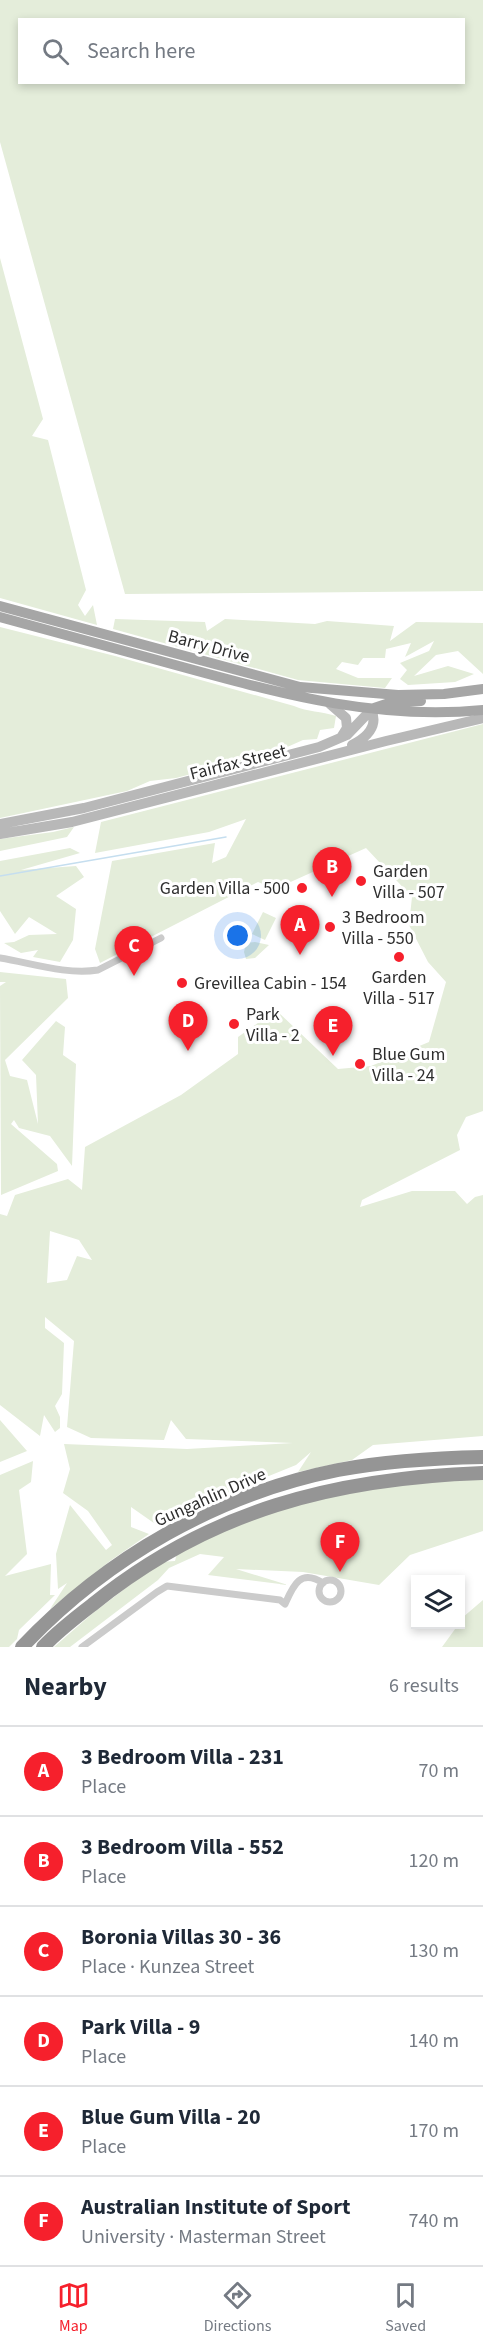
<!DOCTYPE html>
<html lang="en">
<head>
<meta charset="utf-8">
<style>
	:root { --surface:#fff; --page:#f6f6f7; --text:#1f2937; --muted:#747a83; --line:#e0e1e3; --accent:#f6202c }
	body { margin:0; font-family:"Source Sans 3",sans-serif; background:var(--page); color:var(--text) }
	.controls { position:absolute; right:18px; bottom:18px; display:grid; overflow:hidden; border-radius:0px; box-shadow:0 3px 9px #0003 }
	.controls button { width:54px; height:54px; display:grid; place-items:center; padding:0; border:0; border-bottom:2px solid var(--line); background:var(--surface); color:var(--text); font:30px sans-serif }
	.you { position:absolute; left:238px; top:936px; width:21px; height:21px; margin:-15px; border:4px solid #fff; border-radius:50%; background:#1a73e8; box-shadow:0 0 0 9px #1a73e833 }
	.badge { display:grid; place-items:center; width:39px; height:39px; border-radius:50%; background:var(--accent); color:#fff; font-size:20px; font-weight:700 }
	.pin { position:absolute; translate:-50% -50px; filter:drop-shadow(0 2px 3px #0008) }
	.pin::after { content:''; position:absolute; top:32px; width:21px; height:18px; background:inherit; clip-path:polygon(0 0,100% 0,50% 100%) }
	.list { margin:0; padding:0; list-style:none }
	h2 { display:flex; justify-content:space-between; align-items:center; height:78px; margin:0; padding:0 24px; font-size:26px }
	h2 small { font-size:20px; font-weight:400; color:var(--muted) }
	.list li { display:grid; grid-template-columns:39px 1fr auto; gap:18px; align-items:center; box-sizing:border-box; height:90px; padding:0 24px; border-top:2px solid var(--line) }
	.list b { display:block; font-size:22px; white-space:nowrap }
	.list p { margin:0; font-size:20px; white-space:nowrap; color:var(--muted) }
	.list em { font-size:20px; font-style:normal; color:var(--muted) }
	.icon { flex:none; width:33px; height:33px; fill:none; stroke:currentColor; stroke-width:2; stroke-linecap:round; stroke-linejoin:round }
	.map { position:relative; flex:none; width:483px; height:1647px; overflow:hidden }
	.search { position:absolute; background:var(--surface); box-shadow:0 3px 9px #0003; left:18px; right:18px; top:18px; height:66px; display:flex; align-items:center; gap:15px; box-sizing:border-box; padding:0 21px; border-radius:0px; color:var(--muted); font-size:22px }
	.sheet { height:618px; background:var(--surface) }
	nav { display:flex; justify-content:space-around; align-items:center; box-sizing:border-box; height:84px; border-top:2px solid var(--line); background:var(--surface); font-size:16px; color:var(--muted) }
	nav a { display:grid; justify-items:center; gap:3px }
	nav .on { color:var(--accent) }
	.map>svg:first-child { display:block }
</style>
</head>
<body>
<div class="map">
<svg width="483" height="1647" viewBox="0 0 483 1647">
	<rect width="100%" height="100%" fill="#fff"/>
	<path fill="#e4edda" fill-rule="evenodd" d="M 0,0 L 483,0 L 483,591 L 125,594 L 0,142 ZM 20,20 L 464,20 L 464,82 L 20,82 Z
		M 0,258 L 43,419 L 32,436 L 48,440 L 86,590 L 78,605 L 85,616 L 93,605 L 97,625 L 0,598 Z
		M 115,619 L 205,622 L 207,631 L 225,619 L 315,624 L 327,621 L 394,626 L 390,641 L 416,622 L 483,623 L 483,674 L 458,651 L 436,655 L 414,676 L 448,666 L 474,674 L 455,682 L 408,685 L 400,679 L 407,670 L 400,663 L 429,651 L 434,641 L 405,657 L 411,643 L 386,649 L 385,658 L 363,658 L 358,665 L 342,662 L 336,669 L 358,678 L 392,678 L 385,688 L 298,680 L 113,629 Z
		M 0,627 L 115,656 L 294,706 C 308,712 321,711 336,716 L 334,728 L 320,730 L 317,739 L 303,740 L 276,752 L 176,778 L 150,781 L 127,791 L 0,818 Z
		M 483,724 L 483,1111 L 466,1117 L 457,1135 L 460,1150 L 362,1200 L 360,1207 L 412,1191 L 455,1191 L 467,1204 L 475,1197 L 483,1195 L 483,1436 L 373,1445 L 352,1460 L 298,1472 L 311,1452 L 296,1465 L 202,1503 L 198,1511 L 161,1528 L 131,1507 L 131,1527 L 149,1534 L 110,1561 L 50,1609 L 67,1583 L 58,1589 L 56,1554 L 70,1505 L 106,1550 L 112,1545 L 88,1511 L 63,1493 L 70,1469 L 64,1444 L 187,1449 L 293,1443 L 186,1439 L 171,1420 L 164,1440 L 91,1438 L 67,1427 L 74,1341 L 45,1317 L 45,1328 L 64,1343 L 62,1394 L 55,1406 L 60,1417 L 60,1428 L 55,1432 L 44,1415 L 40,1436 L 0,1405 L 0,1214 L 7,1216 L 15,1195 L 68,1179 L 82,1190 L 85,1147 L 181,1095 L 238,1054 L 238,1037 L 276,1010 L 338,1069 L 371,1066 L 429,1042 L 446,982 L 428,962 L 409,925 L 412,897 L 366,848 L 275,889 L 258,882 L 100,963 L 95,949 L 112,861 L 215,843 L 212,863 L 226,857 L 246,819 L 209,832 L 95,853 L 101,822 ZM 50,1231 L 79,1240 L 92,1260 L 77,1256 L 67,1280 L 47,1283 Z
		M 74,827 L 67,837 L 0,851 L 0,839 L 53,832 Z
		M 70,848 L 80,853 L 21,870 L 76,866 L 84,877 L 56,896 L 76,909 L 73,940 L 60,962 L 33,957 L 38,950 L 21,953 L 4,943 L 14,942 L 29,935 L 57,934 L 29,917 L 15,934 L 0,911 L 0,861 Z
		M 263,912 L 276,918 L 265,940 L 252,934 Z
		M 255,942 L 269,945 L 255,958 L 246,959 L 244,952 L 246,943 Z
		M 0,972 L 66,979 L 68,998 L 5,1060 L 10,1076 L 27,1080 L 38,1124 L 36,1075 L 22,1060 L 56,1021 L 65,1027 L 63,1055 L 76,1064 L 72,1166 L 50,1136 L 19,1128 L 14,1120 L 11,1124 L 57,1164 L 58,1171 L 1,1195 L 0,986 L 6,982 L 0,982 Z
		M 0,1420 L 27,1451 L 0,1462 Z
		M 33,1461 L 31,1482 L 19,1490 L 27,1554 L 5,1576 L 51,1564 L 50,1595 L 55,1595 L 19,1630 L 17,1639 L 9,1647 L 0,1647 L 0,1475 Z
		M 483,1479 L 483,1531 L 410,1555 L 379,1585 L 303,1572 L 236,1569 L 288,1585 L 208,1575 L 224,1557 L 200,1554 L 169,1568 L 158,1580 L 70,1647 L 54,1647 L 93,1613 L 160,1562 L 175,1561 L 177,1553 L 234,1525 L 333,1493 L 415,1481 Z
		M 483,1600 L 483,1647 L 442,1647 L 458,1625 L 460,1624 L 462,1618 Z"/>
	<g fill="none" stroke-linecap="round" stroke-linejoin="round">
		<path stroke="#c5deef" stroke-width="1.5" d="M 0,876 L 226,837"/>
		<path stroke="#cbcbcb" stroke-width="7" d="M 0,958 C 31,963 66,975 98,970 L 161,938
			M319 1591a11 11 0 1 1 22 0a11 11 0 1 1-22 0Z
			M 82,1647 L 157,1592 L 167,1586 L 280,1600 L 285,1604 C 293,1586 300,1568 323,1583"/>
		<path stroke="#b8b8b8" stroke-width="10" d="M 330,704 L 346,718 L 347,728 L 342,736
			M 0,824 L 84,808 L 319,747 L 347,735 L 371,710 C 379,726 366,738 352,745
			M 0,834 L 72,822 L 386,741 L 483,718"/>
		<path stroke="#a6a6a6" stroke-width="10" d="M 0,606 L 300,687 L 398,695 L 444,694 L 483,689
			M 0,617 C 63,634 127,652 190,669 C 289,696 380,720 483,710
			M 374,708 L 389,703 L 421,701"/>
		<path stroke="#959595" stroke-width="14" d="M 22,1647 C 107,1557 218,1494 338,1470 C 386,1461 435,1458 483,1457
			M 43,1647 C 58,1631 75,1618 92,1605 C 209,1510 335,1478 483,1473"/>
	</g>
	<g fill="#f6202c" stroke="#fff" stroke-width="2">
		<circle cx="361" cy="881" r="6"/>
		<circle cx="302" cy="888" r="6"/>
		<circle cx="330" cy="927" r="6"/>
		<circle cx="399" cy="957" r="6"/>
		<circle cx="182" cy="983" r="6"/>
		<circle cx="234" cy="1024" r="6"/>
		<circle cx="360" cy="1064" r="6"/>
	</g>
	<g text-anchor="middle" stroke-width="6" stroke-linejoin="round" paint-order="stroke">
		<g font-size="18" fill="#2e2e2e" stroke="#fff">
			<text transform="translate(209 646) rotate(15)" y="6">Barry Drive</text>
			<text transform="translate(238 762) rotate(-14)" y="6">Fairfax Street</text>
			<text transform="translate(210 1497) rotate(-24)" y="6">Gungahlin Drive</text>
		</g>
		<g font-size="18" fill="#2e2e2e" stroke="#fff" text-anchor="start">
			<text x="373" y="877">Garden<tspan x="373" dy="21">Villa - 507</tspan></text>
			<text x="290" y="894" text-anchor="end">Garden Villa - 500</text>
			<text x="342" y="923">3 Bedroom<tspan x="342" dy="21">Villa - 550</tspan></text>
			<text x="399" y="983" text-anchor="middle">Garden<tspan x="399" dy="21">Villa - 517</tspan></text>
			<text x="194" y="989">Grevillea Cabin - 154</text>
			<text x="246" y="1020">Park<tspan x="246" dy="21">Villa - 2</tspan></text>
			<text x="372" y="1060">Blue Gum<tspan x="372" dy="21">Villa - 24</tspan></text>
		</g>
	</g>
</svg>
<div class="controls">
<button><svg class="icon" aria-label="layers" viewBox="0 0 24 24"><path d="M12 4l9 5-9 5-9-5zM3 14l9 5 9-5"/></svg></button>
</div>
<div class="you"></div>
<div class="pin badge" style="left:300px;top:955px">A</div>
<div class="pin badge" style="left:332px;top:897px">B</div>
<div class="pin badge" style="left:134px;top:976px">C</div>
<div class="pin badge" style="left:188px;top:1051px">D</div>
<div class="pin badge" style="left:333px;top:1056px">E</div>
<div class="pin badge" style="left:340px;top:1572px">F</div>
<div class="search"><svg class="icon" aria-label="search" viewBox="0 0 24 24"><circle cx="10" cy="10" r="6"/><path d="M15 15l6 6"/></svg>Search here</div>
</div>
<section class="sheet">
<h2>Nearby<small>6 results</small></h2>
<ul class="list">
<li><span class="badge">A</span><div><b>3 Bedroom Villa - 231</b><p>Place</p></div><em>70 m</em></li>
<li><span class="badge">B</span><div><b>3 Bedroom Villa - 552</b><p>Place</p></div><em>120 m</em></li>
<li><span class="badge">C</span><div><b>Boronia Villas 30 - 36</b><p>Place · Kunzea Street</p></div><em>130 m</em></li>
<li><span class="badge">D</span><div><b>Park Villa - 9</b><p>Place</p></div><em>140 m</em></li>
<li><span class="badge">E</span><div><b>Blue Gum Villa - 20</b><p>Place</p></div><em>170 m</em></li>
<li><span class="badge">F</span><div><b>Australian Institute of Sport</b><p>University · Masterman Street</p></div><em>740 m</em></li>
</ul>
</section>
<nav>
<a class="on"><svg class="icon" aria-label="map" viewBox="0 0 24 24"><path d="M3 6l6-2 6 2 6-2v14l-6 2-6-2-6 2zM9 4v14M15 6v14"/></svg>Map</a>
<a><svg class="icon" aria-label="directions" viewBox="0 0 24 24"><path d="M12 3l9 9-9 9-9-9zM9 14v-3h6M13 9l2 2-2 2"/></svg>Directions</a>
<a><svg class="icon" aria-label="saved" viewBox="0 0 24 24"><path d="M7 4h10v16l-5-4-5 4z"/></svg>Saved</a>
</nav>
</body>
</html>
